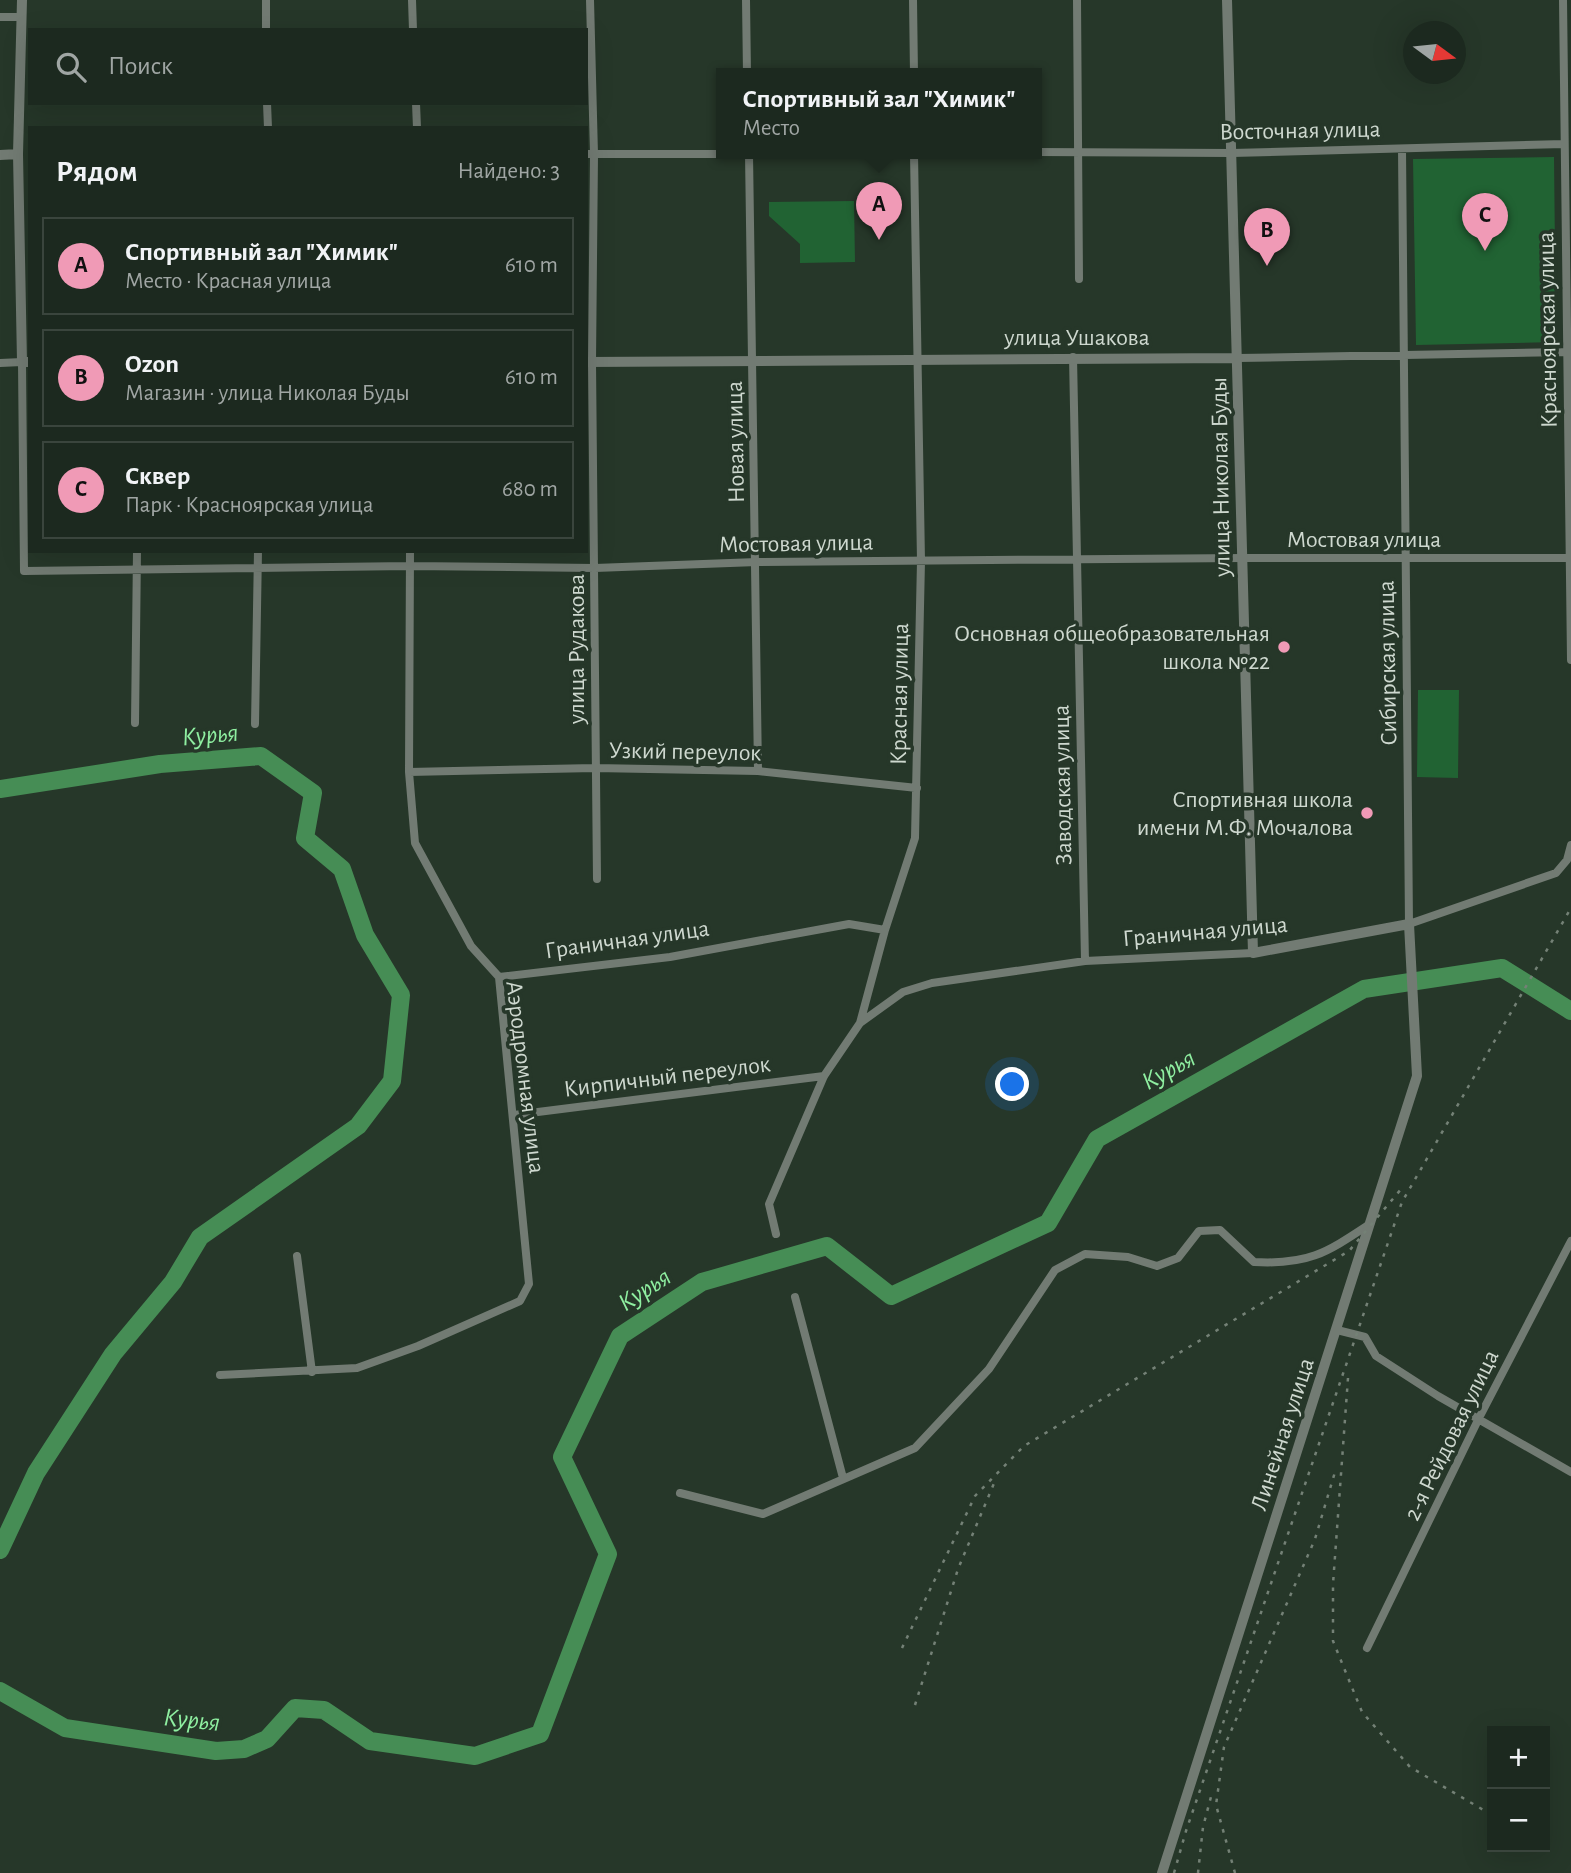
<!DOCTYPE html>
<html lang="ru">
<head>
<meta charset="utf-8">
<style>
	:root { --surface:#1c291f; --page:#253128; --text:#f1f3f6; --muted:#a0a6a4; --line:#3a453d; --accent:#f09ab6 }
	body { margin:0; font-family:"Alegreya Sans",sans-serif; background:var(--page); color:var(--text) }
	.controls { position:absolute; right:21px; bottom:21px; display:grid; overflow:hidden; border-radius:0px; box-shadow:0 7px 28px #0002 }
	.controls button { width:63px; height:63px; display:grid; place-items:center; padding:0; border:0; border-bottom:2px solid var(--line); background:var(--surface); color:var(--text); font:35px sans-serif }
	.compass { position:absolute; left:1403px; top:21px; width:63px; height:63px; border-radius:50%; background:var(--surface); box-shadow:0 7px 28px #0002; rotate:105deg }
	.you { position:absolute; left:1013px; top:1085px; width:24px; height:24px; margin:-18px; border:5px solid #fff; border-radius:50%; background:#1a73e8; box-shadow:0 0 0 10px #1a73e833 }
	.badge { display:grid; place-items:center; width:46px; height:46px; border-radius:50%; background:var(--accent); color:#111; font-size:23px; font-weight:700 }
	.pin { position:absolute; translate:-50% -58px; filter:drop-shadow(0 2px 4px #0008) }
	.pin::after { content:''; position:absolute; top:37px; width:24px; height:21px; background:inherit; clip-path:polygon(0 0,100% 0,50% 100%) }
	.popup { position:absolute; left:716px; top:68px; width:326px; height:91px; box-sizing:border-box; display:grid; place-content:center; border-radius:0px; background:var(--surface); filter:drop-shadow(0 2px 5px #0005); font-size:23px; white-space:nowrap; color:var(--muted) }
	.popup b { font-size:26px; color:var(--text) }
	.popup::after { content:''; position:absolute; left:50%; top:100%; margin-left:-14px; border:14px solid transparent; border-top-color:var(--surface) }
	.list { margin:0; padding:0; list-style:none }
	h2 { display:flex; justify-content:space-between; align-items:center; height:91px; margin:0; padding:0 28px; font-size:30px }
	h2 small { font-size:23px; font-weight:400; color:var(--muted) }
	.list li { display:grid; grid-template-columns:46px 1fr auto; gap:21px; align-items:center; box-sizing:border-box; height:98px; margin:0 14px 14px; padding:0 14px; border:2px solid var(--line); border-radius:0px }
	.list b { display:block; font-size:26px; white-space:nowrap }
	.list p { margin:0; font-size:23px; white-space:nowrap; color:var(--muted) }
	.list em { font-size:23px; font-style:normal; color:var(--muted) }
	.icon { flex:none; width:38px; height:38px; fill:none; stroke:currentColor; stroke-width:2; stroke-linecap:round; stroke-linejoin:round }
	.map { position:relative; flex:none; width:1571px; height:1873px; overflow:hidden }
	.search { position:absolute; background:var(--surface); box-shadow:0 7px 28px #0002; left:28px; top:28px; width:560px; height:77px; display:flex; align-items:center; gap:18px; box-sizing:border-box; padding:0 24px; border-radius:0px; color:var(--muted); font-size:26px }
	.panel { position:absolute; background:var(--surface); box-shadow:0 7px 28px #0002; left:28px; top:126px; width:560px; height:427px; border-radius:0px }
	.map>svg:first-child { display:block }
</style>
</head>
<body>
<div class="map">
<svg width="1571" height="1873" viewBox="0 0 1571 1873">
	<rect width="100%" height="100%" fill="#263729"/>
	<path fill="#216333" d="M 1554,157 L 1556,342 L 1416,345 L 1413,159 Z
		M 854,201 L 855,262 L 800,263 L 800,244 L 769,216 L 769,202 Z
		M 1418,690 L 1459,690 L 1458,778 L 1417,777 Z"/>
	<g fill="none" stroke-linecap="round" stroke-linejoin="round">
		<path stroke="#468d55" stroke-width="18" d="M 0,789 L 160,764 L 261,756 L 313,793 L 305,838 L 342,869 L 365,935 L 401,995 L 392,1081 L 358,1126 L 200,1237 L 173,1282 L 113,1354 L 36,1473 L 0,1550
			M 0,1691 L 65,1728 L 216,1751 L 244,1749 L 267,1739 L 295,1708 L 324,1710 L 370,1741 L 475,1756 L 540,1734 L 608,1554 L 562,1457 L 620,1336 L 702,1282 L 827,1246 L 891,1296 L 1048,1223 L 1097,1139 L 1364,989 L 1502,968 L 1571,1011"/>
		<path stroke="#727b73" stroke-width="8" d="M 266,0 L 266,30
			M 412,0 L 413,30
			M 590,0 L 594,154 L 592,362 L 597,879
			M 746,0 L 747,74
			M 913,0 L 914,74
			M 1077,0 L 1079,279
			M 1563,0 L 1571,660
			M 0,17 L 22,17
			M 267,103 L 268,128
			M 416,103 L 417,128
			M 1402,149 L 1409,924 L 1556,873 L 1567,860 L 1571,845
			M 1036,152 L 1232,153 L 1564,144
			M 586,154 L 820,154
			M 749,154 L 758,771
			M 1073,357 L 1085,961
			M 1238,358 L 1567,352
			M 0,363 L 22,362 L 24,571 L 409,566 L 595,568 L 757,562 L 1243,558 L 1570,558
			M 135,723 L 137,551
			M 255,724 L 258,551
			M 409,772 L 595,768 L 758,771 L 917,788
			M 499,977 L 670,957 L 849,924 L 885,930
			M 860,1023 L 903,992 L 932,983 L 1085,961 L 1253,953
			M 514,1115 L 824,1076
			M 776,1234 L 769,1204 L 824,1076 L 860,1023 L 885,930 L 915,838 L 921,561 L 914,154
			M 297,1256 L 312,1372
			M 795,1297 L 843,1478
			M 1337,1330 L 1365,1337 L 1376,1356 L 1438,1396 L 1571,1472
			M 220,1375 L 357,1368 L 418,1346 L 520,1301 L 529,1284 L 499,977 L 471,946 L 415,843 L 409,772 L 410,551
			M 680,1493 L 763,1514 L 915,1448 L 989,1369 L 1055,1270 L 1085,1254 L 1128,1257 L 1157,1266 L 1178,1258 L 1199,1231 L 1220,1230 L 1254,1262 C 1309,1265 1326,1253 1370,1224
			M 1367,1648 L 1479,1418 L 1571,1241"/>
		<path stroke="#727b73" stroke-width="10" d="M 22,0 L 18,154 L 22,362 L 30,362
			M 0,155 L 18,154
			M 586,362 L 1238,358
			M 1162,1873 L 1417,1076 L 1409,924 L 1253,953 L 1227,0"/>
		<path stroke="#748176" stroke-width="2.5" stroke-dasharray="3.5 7" stroke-linecap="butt" d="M 1348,1378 L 1333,1584 L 1333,1641 L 1362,1712 L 1410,1767 L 1492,1815
			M 902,1648 L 975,1496 L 1024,1446 L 1349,1251 L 1402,1188
			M 915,1705 L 958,1569 L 995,1481
			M 1545,1835 L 1546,1836
			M 1174,1873 L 1186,1831 L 1402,1202 L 1571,908
			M 1198,1873 L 1203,1827 L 1212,1793
			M 1235,1873 L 1216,1805 L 1224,1747 L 1315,1539 L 1335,1472"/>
	</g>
	<g fill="#f09ab6" stroke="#263729" stroke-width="2.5">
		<circle cx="1284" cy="647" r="7"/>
		<circle cx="1367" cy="813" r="7"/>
	</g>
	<g text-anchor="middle" stroke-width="7" stroke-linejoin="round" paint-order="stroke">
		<g font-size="24" fill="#ced8cf" stroke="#263729">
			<text transform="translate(1300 130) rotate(-1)" y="8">Восточная улица</text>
			<text transform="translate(1547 330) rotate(-91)" y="8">Красноярская улица</text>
			<text x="1077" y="345">улица Ушакова</text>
			<text transform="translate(735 442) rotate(-91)" y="8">Новая улица</text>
			<text transform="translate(1220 477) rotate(-91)" y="8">улица Николая Буды</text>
			<text x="1364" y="547">Мостовая улица</text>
			<text transform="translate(796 543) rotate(-1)" y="8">Мостовая улица</text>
			<text transform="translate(576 649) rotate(-90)" y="8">улица Рудакова</text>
			<text transform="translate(1387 663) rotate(-91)" y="8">Сибирская улица</text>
			<text transform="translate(899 694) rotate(-89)" y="8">Красная улица</text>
			<text transform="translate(685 751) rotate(1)" y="8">Узкий переулок</text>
			<text transform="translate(1062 785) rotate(-91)" y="8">Заводская улица</text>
			<text transform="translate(1205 931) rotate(-5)" y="8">Граничная улица</text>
			<text transform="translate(627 939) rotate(-8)" y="8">Граничная улица</text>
			<text transform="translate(667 1076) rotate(-7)" y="8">Кирпичный переулок</text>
			<text transform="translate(526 1077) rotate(83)" y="8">Аэродромная улица</text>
			<text transform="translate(1282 1434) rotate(-72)" y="8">Линейная улица</text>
			<text transform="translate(1451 1435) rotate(-64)" y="8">2-я Рейдовая улица</text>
		</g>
		<g font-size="24" fill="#ced8cf" stroke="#263729" text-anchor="end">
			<text x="1270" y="641">Основная общеобразовательная<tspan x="1270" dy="28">школа №22</tspan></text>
			<text x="1353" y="807">Спортивная школа<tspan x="1353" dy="28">имени М.Ф. Мочалова</tspan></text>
		</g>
		<g font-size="26" font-style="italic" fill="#8fefa1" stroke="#263729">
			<text transform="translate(210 734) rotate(-5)" y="9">Курья</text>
			<text transform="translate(1168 1069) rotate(-29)" y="9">Курья</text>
			<text transform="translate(644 1289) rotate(-33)" y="9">Курья</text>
			<text transform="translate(192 1719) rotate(6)" y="9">Курья</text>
		</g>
	</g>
</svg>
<div class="controls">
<button>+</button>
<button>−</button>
</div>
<svg class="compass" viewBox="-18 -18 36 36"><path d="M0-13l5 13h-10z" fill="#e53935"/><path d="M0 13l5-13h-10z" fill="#a0a6a4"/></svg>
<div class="you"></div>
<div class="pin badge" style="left:879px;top:240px">A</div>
<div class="popup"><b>Спортивный зал &quot;Химик&quot;</b>Место</div>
<div class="pin badge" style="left:1267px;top:266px">B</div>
<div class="pin badge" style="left:1485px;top:251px">C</div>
<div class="search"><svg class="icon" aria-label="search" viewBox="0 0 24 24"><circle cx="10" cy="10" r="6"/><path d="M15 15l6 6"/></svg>Поиск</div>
<section class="panel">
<h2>Рядом<small>Найдено: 3</small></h2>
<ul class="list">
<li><span class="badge">A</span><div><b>Спортивный зал &quot;Химик&quot;</b><p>Место · Красная улица</p></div><em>610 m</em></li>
<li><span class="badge">B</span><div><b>Ozon</b><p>Магазин · улица Николая Буды</p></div><em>610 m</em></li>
<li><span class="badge">C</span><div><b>Сквер</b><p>Парк · Красноярская улица</p></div><em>680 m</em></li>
</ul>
</section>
</div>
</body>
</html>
